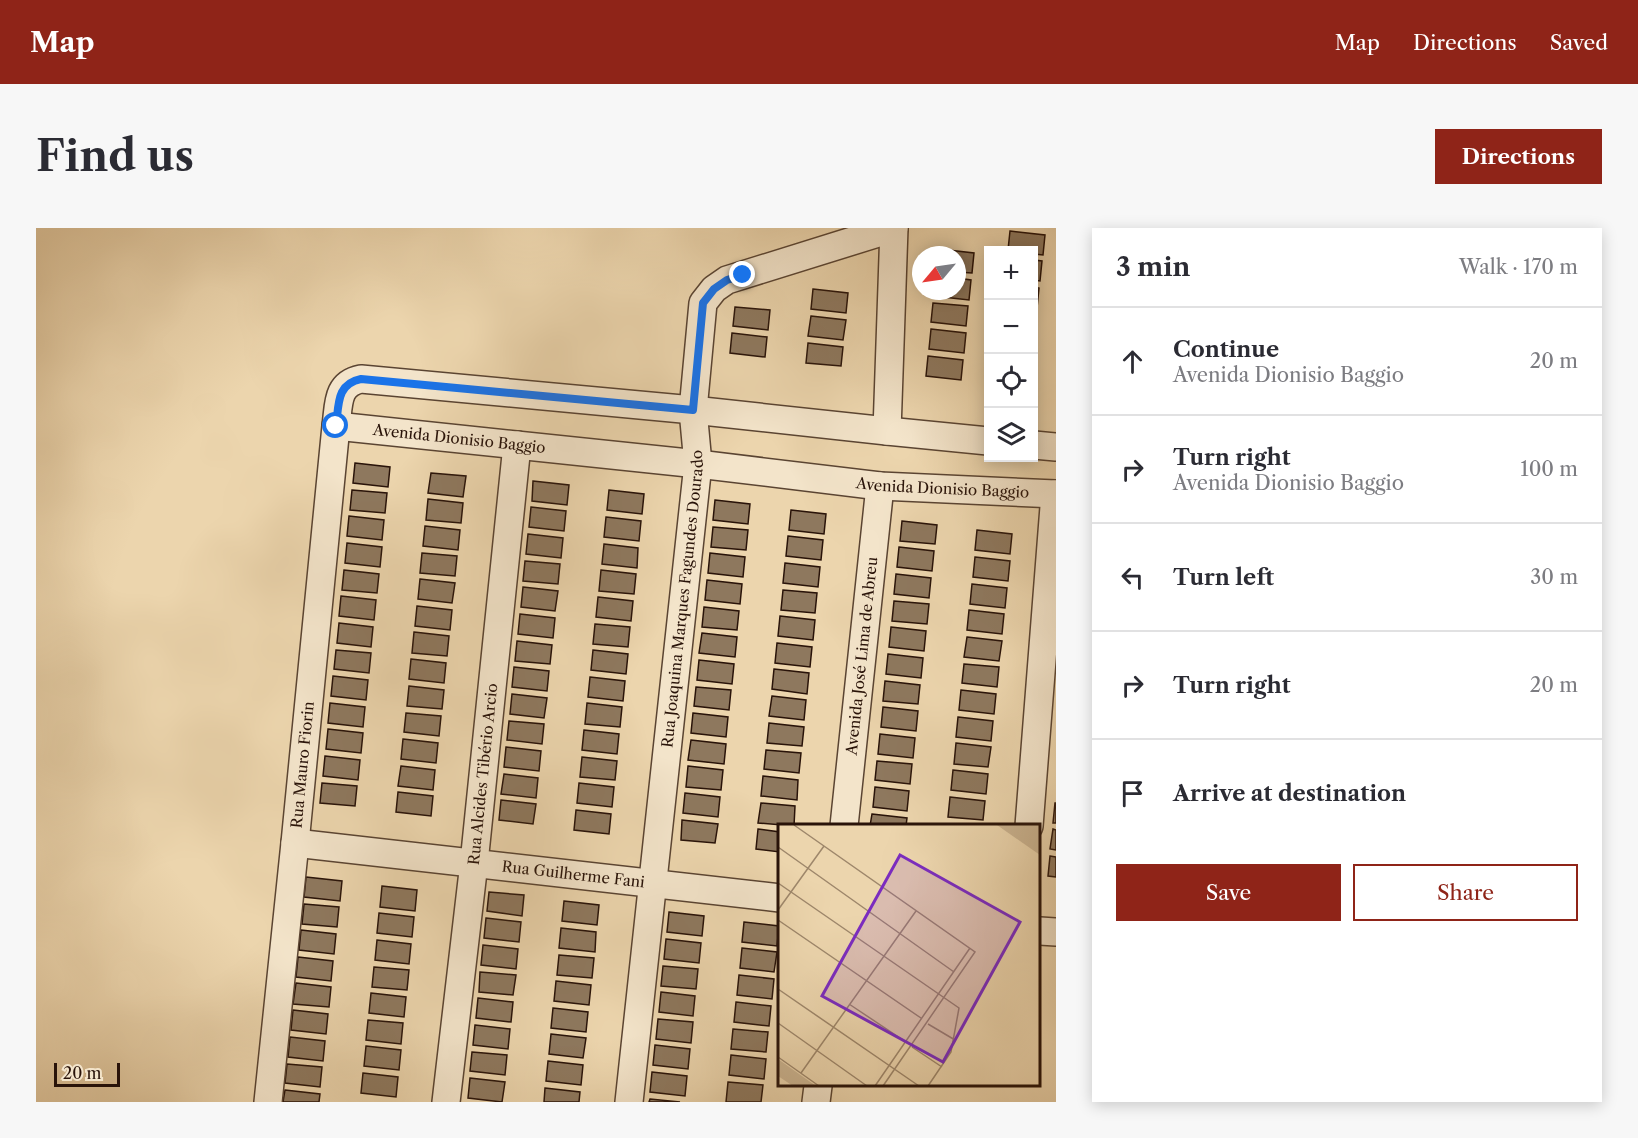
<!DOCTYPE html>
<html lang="en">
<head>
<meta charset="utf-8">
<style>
	:root { --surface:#fff; --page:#f7f7f7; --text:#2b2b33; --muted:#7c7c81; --line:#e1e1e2; --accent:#8f2418 }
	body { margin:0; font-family:"Libre Caslon Text",serif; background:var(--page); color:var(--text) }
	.controls { position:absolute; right:18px; top:18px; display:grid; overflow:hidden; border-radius:0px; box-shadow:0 3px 15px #0003 }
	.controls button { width:54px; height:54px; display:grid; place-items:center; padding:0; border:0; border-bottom:2px solid var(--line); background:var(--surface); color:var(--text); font:30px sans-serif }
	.compass { position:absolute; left:876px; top:18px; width:54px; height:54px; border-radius:50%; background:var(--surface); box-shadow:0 3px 15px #0003; rotate:241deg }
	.scale { position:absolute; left:18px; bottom:15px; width:66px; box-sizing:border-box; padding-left:6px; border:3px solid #291309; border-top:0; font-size:16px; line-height:21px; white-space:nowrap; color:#291309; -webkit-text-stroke:4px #f3e4ca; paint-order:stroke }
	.stop { position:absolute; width:18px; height:18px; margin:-14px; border:4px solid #1a73e8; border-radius:50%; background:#fff }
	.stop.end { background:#1a73e8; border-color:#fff; box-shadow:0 2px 6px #0008 }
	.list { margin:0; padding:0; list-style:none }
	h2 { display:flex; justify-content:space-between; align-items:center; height:78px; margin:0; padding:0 24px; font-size:26px }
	h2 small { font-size:20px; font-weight:400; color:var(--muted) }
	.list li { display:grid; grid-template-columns:39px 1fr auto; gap:18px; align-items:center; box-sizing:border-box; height:108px; padding:0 24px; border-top:2px solid var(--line) }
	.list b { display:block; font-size:22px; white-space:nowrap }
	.list p { margin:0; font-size:20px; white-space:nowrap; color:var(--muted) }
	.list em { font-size:20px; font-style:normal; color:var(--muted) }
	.actions { display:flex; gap:12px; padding:18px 24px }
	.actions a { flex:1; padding:14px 0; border:2px solid var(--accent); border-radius:0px; text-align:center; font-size:21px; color:var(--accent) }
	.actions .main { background:var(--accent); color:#fff }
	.icon { flex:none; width:33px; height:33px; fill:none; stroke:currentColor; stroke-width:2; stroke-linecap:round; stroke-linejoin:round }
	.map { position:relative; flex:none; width:1020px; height:874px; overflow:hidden; border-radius:0px }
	header { display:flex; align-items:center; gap:36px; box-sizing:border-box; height:84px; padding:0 30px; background:var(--accent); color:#fff }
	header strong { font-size:28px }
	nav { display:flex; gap:33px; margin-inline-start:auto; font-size:21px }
	.intro { display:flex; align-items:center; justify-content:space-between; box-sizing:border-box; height:144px; padding:0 36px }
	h1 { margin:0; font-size:42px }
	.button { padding:15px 27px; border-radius:0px; background:var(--accent); color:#fff; font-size:21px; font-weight:700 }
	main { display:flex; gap:36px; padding:0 36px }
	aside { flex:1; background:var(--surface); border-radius:0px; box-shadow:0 3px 15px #0003 }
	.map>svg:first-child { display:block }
</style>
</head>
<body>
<header>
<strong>Map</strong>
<nav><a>Map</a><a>Directions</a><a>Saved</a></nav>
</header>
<div class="intro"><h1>Find us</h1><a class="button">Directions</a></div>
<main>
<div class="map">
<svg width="1020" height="874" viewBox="0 0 1020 874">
	<rect width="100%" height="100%" fill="#ecd5ad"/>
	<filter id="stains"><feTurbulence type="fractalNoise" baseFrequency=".00333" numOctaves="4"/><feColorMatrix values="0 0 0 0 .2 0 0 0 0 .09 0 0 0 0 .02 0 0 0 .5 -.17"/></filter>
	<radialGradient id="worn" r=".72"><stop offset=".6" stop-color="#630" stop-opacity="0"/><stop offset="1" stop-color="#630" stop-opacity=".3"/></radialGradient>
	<path fill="#8e785e" stroke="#291309" stroke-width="1.5" d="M 974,3 L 1009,7 L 1007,27 L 998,26 L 998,22 L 972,22 Z
		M 903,21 L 938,25 L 936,45 L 921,44 L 921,27 L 902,27 Z
		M 998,32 L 1006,33 L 1004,53 L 998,52 Z
		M 921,50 L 935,52 L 933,72 L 898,68 L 899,63 L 921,63 Z
		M 998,59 L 1003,60 L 1001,80 L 998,80 Z
		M 777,61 L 812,65 L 810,85 L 775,81 Z
		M 897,75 L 932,78 L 930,98 L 895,94 Z
		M 699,79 L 734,82 L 732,102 L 697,98 Z
		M 998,86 L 1001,87 L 999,107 L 998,107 Z
		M 775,88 L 810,92 L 807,112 L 772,108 Z
		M 895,101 L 930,105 L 928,125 L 893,121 Z
		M 696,105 L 731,109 L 729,129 L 694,125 Z
		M 772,115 L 807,119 L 805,138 L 770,135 Z
		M 892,128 L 927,132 L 925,152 L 890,148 Z
		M 319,235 L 354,239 L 352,259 L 317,255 Z
		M 395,245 L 430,248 L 427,269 L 392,265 Z
		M 497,253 L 533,257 L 531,277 L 496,273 Z
		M 316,262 L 351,265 L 349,285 L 314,282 Z
		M 573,262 L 608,266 L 606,286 L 571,282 Z
		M 392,271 L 427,275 L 425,295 L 390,292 Z
		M 679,272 L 714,276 L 712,296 L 677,292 Z
		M 495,279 L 530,283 L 528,303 L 493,299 Z
		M 755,282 L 790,286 L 788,306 L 753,302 Z
		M 313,288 L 348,292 L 346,312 L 311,308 Z
		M 570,289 L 605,293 L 603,313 L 568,309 Z
		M 866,293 L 901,297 L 899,316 L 864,313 Z
		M 389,298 L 424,302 L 422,322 L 387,318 Z
		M 677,299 L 712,302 L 710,322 L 675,319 Z
		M 941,302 L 976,306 L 974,326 L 939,322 Z
		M 492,306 L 527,310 L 525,330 L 490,326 Z
		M 752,308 L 787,312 L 785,332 L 750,328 Z
		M 311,315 L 346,319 L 344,339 L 309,335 Z
		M 568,316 L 602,320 L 601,340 L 566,336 Z
		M 863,319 L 898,323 L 896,343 L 861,339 Z
		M 386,325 L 421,328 L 419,348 L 384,345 Z
		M 674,325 L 709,329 L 707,349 L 672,345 Z
		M 939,329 L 974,333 L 972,353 L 937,349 Z
		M 489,333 L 524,336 L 522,356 L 487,353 Z
		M 749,335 L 784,339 L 782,359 L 747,355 Z
		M 308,342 L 343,346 L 341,365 L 306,362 Z
		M 565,342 L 600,346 L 598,366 L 563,363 Z
		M 860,346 L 895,350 L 893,370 L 858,366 Z
		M 384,351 L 419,355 L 416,375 L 382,371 Z
		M 671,352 L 706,356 L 704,376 L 669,372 Z
		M 936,356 L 971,360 L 969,380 L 934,376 Z
		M 487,359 L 522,363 L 519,383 L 485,379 Z
		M 747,362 L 781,365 L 779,385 L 745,382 Z
		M 305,368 L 340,372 L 338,392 L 303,388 Z
		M 562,369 L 597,373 L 595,393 L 560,389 Z
		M 858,373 L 893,376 L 891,396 L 856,393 Z
		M 381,378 L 416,382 L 414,402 L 379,398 Z
		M 668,379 L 703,383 L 701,402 L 666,399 Z
		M 933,382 L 968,386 L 966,406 L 931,402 Z
		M 484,386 L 519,390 L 517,410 L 482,406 Z
		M 744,388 L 779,392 L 777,412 L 742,408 Z
		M 303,395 L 337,399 L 335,419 L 301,415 Z
		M 559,396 L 594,399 L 592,419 L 557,416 Z
		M 855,399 L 890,403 L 888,423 L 853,419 Z
		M 378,404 L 413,408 L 411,428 L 376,425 Z
		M 666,405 L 701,409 L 699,429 L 663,425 Z
		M 931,409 L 966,413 L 963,433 L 928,429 Z
		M 481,413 L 516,417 L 514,436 L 479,433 Z
		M 741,415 L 776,419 L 774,439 L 739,435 Z
		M 300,422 L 335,425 L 333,445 L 298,441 Z
		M 557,422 L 592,426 L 590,446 L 555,442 Z
		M 852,426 L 887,430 L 885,450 L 850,446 Z
		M 375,431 L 410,435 L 408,455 L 373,451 Z
		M 663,432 L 698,436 L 696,456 L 661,452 Z
		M 928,436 L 963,439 L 961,459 L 926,455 Z
		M 478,439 L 513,443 L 511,463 L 476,459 Z
		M 738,441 L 773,445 L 771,466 L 736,461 Z
		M 297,448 L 332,452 L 330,472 L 295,468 Z
		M 554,449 L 589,453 L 587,473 L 552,469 Z
		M 849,453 L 884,457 L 882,476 L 847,473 Z
		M 373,458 L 408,462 L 406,481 L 371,478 Z
		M 660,459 L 695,462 L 693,482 L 658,478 Z
		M 925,462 L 960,466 L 958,486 L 923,482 Z
		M 476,466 L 511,470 L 508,490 L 474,486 Z
		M 736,468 L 770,472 L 768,492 L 733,488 Z
		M 294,475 L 329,479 L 327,499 L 292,495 Z
		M 551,475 L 586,479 L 584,499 L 549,496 Z
		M 847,479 L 882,483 L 880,503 L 845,499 Z
		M 370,485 L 405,488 L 403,508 L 368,504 Z
		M 657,485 L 692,489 L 690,509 L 655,505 Z
		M 922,489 L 957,493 L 955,513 L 920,509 Z
		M 473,493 L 508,496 L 506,516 L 471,512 Z
		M 733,495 L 768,499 L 766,518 L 731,515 Z
		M 292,501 L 327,505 L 325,525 L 290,521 Z
		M 548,502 L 583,506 L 581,526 L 546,522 Z
		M 844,506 L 879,510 L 877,530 L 842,526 Z
		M 367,511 L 402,515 L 400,535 L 365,531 Z
		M 655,512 L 690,516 L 688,536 L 652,532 Z
		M 920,515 L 955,519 L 952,539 L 918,536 Z
		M 470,519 L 505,523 L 503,543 L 468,539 Z
		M 730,522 L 765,525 L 763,545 L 728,541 Z
		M 289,528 L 324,532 L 322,552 L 287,548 Z
		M 546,529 L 581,533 L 579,552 L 544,549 Z
		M 841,533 L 876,536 L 874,556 L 839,552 Z
		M 365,538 L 399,542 L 397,562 L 362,558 Z
		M 652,538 L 687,542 L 685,562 L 650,559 Z
		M 917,542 L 952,546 L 950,566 L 915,562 Z
		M 468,546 L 502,550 L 500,570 L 465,566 Z
		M 727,548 L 762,552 L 761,572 L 725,568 Z
		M 286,555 L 321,558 L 319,578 L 284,575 Z
		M 543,555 L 578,559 L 576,579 L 541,575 Z
		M 839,559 L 873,563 L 871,583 L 837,579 Z
		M 362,564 L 397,568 L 395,588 L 360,584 Z
		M 649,565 L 684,569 L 682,589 L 647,585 Z
		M 914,569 L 949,573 L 947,592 L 912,589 Z
		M 465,572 L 500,576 L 497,596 L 463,592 Z
		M 725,575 L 759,578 L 758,598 L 722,595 Z
		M 1019,575 L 1020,575 L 1020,595 L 1017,595 Z
		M 540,582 L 575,586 L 573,606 L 538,602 Z
		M 836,586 L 871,590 L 870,598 L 834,598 Z
		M 646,592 L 682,596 L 679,615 L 645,612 Z
		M 722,601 L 744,604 L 744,624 L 720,621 Z
		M 1017,601 L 1020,602 L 1020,622 L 1014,621 Z
		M 1014,628 L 1020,629 L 1020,649 L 1012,648 Z
		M 270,649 L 306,653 L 304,673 L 268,669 Z
		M 346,658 L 381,662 L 379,683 L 344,679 Z
		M 453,664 L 488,667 L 486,688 L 451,683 Z
		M 528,673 L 563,677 L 561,697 L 526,693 Z
		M 268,676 L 303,679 L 301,699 L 266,696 Z
		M 633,684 L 668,688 L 666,708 L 631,704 Z
		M 343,685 L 378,689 L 376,709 L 341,705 Z
		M 450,690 L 485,694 L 483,714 L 448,710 Z
		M 708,694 L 743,698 L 741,718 L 706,714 Z
		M 525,700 L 560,704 L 559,724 L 523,720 Z
		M 265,702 L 300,706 L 298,726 L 263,722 Z
		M 630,711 L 665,715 L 663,735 L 628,731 Z
		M 341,712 L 375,716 L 373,736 L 339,732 Z
		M 447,717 L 482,721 L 480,741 L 445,737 Z
		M 706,720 L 741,724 L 738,744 L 704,740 Z
		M 523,727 L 558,730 L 556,750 L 521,747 Z
		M 262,729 L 297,733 L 295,753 L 260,749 Z
		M 627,738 L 662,741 L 660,761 L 625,758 Z
		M 338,739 L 373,742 L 371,762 L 336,759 Z
		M 444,744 L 480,747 L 477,767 L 443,764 Z
		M 703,747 L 738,751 L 736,771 L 701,767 Z
		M 520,753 L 555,757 L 553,777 L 518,773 Z
		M 260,755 L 295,759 L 293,779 L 257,776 Z
		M 625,764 L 659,768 L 657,788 L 623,784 Z
		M 335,765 L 370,769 L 368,789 L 333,785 Z
		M 442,770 L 477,774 L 475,794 L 440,790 Z
		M 700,774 L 735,778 L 733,798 L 698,794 Z
		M 517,780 L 552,784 L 550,804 L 515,800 Z
		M 257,782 L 292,786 L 290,806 L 255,802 Z
		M 622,791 L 657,794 L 655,815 L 620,811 Z
		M 332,792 L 367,795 L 365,816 L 330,812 Z
		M 439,797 L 474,801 L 472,821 L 437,817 Z
		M 697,801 L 732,804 L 730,824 L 695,821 Z
		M 515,806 L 550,810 L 547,830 L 513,826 Z
		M 254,809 L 289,813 L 287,833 L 252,829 Z
		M 619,817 L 654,821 L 652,841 L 617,837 Z
		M 330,818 L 365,822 L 363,842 L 328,838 Z
		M 436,824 L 471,827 L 469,847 L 434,843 Z
		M 695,827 L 730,831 L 728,851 L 693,847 Z
		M 512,833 L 547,837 L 545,857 L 510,853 Z
		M 251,836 L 286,839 L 284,859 L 249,855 Z
		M 616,844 L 651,848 L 649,868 L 614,864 Z
		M 327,845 L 362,849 L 360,869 L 325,865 Z
		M 434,850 L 469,854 L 466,874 L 432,870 Z
		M 692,854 L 727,857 L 725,874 L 690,874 Z
		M 509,860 L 544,864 L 543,874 L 508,874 Z
		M 249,862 L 284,866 L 283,874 L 247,874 Z
		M 614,871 L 644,874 L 613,874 Z"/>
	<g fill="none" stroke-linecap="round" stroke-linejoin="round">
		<defs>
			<g id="minor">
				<path id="s1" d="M 300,198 L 662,236 L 844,258 L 1020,266"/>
				<path d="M 851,203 L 858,0"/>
				<path d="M 998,217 L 1020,219"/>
				<path id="s2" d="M 808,598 L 844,258"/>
				<path d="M 993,598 L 1019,266"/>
				<path id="s3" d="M 259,615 L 744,670"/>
				<path d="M 1004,703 L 1020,704"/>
				<path id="s4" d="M 232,874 L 259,615 L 300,198 C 303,177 300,156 325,151 L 657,182 L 851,203 L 952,213"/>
				<path id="s5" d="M 410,874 L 438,635 L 481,217"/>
				<path id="s6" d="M 593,874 L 662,236 L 657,182 L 667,75 L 678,61 L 691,52 L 858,0"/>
				<path d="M 780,874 L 782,858"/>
			</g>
		</defs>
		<use href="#minor" stroke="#5a4432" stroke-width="30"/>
		<use href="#minor" stroke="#f3e4ca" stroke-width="27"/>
	</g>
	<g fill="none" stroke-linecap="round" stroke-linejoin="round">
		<path stroke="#1a73e8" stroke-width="8" d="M 300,198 C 303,177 300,156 325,151 L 657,182 L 667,75 L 678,61 L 691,52 L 707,47"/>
	</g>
	<g text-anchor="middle" stroke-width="6" stroke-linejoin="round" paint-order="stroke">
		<g font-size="15" fill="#291309" stroke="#f3e4ca">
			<text dy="5" stroke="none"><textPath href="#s1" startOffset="124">Avenida Dionisio Baggio</textPath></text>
			<text dy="5" stroke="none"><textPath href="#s1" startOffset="610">Avenida Dionisio Baggio</textPath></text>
			<text dy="5" stroke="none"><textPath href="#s6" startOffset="506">Rua Joaquina Marques Fagundes Dourado</textPath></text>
			<text dy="5" stroke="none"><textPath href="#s2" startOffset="171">Avenida José Lima de Abreu</textPath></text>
			<text dy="5" stroke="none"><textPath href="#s4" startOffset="339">Rua Mauro Fiorin</textPath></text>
			<text dy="5" stroke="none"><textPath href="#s5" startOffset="330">Rua Alcides Tibério Arcio</textPath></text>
			<text dy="5" stroke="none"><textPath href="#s3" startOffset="280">Rua Guilherme Fani</textPath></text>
		</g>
	</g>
	<g transform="translate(742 596)">
		<rect width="262" height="262" fill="#ecd5ad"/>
		<path d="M 219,1 L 262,1 L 262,31 ZM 0,235 L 38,262 L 15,262 L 0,252 Z" fill="#cbb491"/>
		<path fill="none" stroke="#9e876b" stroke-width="1.5" d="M 16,1 L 197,128 L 105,262M 0,23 L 176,148M 0,59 L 181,184 L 173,228 L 150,262M 0,86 L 46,22M 0,96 L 143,194M 0,165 L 141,262M 71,180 L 128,218M 0,199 L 89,262M 150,200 L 177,216M 134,223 L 164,243M 0,233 L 41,262M 23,249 L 138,87M 97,262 L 192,124"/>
		<path fill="#7b2cbf" fill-opacity="0.15" stroke="#7b2cbf" stroke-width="3" d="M 122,31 L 242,98 L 165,238 L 44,172 Z"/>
		<rect width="262" height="262" fill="none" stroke="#291309" stroke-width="3"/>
	</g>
	<rect width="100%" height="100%" filter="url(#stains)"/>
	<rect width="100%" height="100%" fill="url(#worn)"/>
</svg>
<div class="controls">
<button>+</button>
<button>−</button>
<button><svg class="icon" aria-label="locate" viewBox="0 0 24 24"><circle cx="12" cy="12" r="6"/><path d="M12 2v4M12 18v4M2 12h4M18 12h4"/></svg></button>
<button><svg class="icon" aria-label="layers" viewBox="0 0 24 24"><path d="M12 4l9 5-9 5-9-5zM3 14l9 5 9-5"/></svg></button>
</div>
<svg class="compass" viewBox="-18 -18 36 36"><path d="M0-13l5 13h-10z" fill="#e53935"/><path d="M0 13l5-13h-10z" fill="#7c7c81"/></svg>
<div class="scale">20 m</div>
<div class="stop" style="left:300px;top:198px"></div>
<div class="stop end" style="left:707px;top:47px"></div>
</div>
<aside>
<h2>3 min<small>Walk · 170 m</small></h2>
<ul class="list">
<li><svg class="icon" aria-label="ahead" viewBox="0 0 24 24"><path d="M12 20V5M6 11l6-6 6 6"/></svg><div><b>Continue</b><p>Avenida Dionisio Baggio</p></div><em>20 m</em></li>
<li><svg class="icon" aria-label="right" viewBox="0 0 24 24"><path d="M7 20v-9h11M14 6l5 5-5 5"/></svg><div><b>Turn right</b><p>Avenida Dionisio Baggio</p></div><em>100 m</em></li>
<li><svg class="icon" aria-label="left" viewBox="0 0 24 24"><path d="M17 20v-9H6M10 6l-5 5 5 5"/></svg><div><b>Turn left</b></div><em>30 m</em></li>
<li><svg class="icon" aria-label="right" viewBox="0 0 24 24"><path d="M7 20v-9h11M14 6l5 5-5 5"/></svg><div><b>Turn right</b></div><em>20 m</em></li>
<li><svg class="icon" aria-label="arrive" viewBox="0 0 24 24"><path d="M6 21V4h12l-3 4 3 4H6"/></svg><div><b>Arrive at destination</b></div></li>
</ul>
<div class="actions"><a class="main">Save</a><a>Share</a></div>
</aside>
</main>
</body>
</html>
